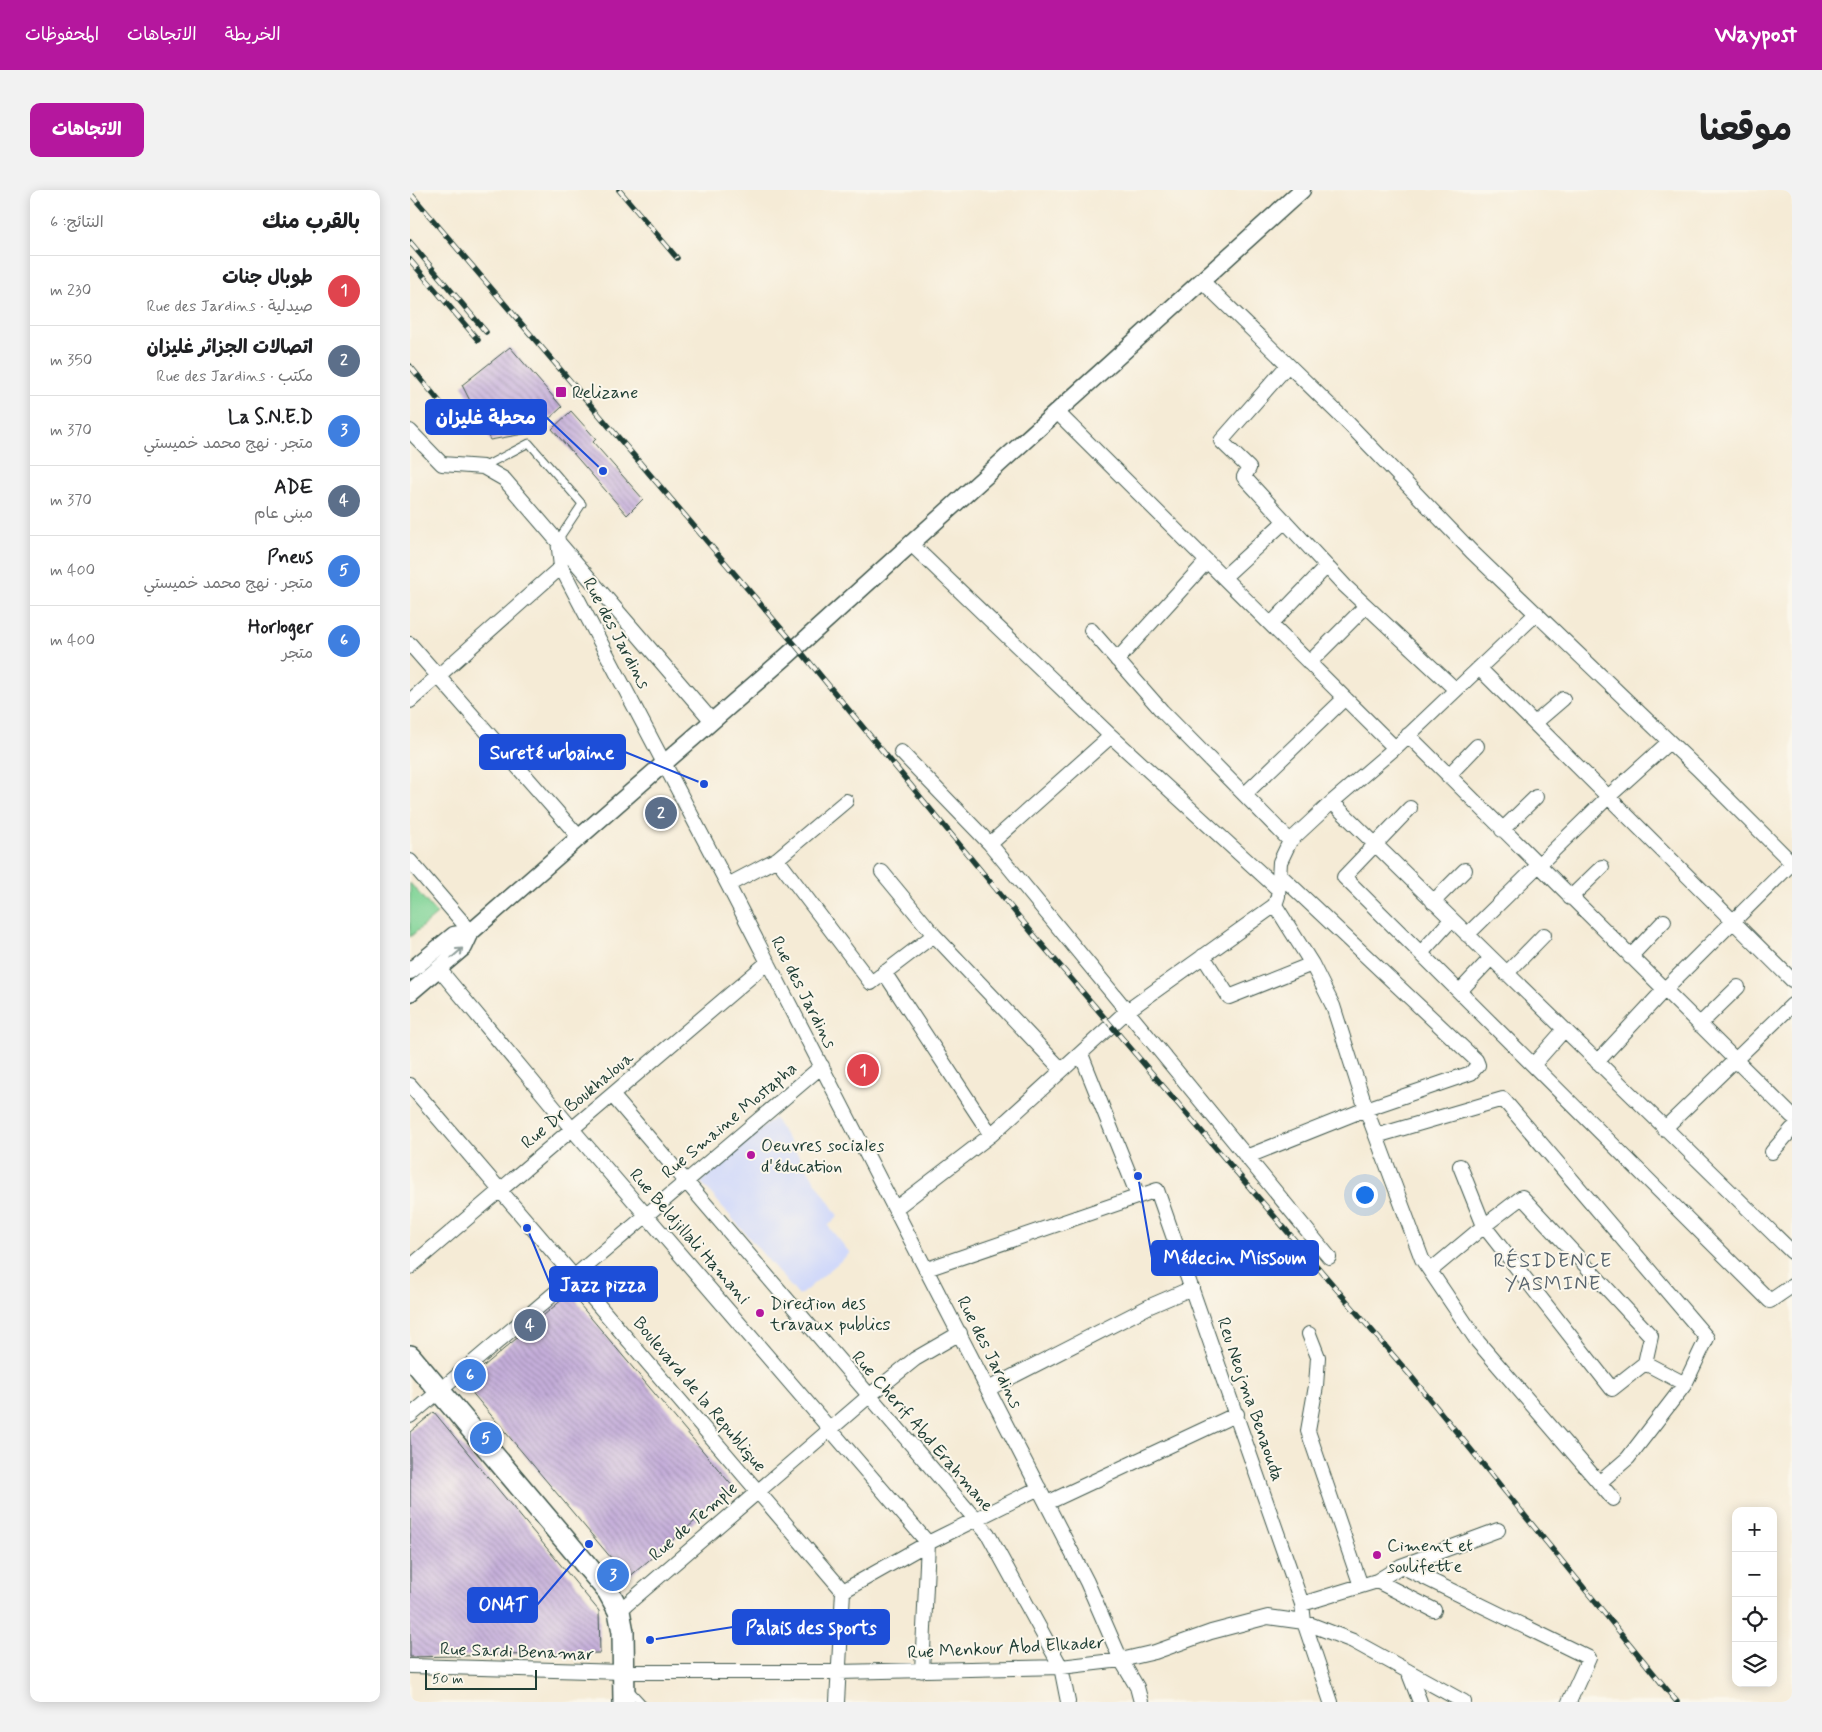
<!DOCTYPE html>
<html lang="ar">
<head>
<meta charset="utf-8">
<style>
	:root { --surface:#fff; --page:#f2f2f2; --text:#202124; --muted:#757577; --line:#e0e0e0; --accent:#b5179e }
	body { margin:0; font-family:Mynerve,"Playpen Sans Arabic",sans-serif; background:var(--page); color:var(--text); direction:rtl }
	.controls { position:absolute; right:15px; bottom:15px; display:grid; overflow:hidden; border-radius:10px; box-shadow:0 2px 12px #0003 }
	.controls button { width:45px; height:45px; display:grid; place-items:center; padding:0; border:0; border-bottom:1px solid var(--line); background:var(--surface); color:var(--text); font:25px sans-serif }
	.scale { position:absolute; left:15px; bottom:12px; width:112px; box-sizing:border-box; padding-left:5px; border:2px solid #1f3d34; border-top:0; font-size:14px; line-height:18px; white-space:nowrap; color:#1f3d34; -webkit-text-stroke:4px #fbf7ec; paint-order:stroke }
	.you { position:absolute; left:954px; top:1004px; width:18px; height:18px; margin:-12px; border:4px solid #fff; border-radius:50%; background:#1a73e8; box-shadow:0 0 0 8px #1a73e833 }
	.badge { display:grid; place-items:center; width:32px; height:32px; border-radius:50%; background:var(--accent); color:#fff; font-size:16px; font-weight:700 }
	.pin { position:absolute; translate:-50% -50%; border:2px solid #fff; box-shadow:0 1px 5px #0006 }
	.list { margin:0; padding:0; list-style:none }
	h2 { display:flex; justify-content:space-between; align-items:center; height:65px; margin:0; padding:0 20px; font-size:21px }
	h2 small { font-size:16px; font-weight:400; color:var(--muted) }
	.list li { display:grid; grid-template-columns:32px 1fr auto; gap:15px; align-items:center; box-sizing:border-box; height:70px; padding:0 20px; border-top:1px solid var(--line) }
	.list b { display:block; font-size:19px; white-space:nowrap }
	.list p { margin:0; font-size:16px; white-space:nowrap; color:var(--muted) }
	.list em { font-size:16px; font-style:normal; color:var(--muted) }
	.icon { flex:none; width:28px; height:28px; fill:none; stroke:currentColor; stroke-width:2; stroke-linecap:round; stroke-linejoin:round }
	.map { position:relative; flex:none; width:1382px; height:1512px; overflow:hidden; direction:ltr; border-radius:10px }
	header { display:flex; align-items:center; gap:30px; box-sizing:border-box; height:70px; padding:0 25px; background:var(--accent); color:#fff }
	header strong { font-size:24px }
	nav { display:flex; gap:28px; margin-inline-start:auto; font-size:18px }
	.intro { display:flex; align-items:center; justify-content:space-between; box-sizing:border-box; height:120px; padding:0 30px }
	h1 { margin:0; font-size:35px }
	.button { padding:12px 22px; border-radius:10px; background:var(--accent); color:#fff; font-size:18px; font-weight:700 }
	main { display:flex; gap:30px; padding:0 30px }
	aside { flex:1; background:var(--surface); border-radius:10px; box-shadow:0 2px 12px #0003 }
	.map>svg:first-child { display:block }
</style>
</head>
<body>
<header>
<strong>Waypost</strong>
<nav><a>الخريطة</a><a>الاتجاهات</a><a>المحفوظات</a></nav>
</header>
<div class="intro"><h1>موقعنا</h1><a class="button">الاتجاهات</a></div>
<main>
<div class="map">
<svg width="1382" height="1512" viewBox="0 0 1382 1512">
	<defs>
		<pattern id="building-back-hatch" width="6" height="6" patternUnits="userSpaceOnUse" patternTransform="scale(1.25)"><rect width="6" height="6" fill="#c5aeda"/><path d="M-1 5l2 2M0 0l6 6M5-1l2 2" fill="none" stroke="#9f8fb2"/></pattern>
	</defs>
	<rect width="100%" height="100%" fill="#fbf7ec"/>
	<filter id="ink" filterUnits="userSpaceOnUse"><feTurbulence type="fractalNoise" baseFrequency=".02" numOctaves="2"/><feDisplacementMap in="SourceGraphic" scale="10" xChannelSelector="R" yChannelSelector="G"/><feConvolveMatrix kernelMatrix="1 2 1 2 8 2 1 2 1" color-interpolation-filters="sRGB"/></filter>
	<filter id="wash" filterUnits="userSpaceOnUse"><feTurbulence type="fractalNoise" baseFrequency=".0096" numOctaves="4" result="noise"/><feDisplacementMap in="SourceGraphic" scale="20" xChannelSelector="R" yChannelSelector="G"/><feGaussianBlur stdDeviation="1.12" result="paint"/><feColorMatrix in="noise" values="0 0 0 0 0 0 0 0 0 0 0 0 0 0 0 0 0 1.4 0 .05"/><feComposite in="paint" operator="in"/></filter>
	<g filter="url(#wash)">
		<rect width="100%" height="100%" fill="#f5ebd6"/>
		<path fill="#d1d9f9" d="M 364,928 L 428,1026 L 418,1036 L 440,1063 L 389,1106 L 291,992 Z"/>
		<path fill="#7fd395" stroke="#4f8864" d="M 0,693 L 27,724 L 0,747 Z"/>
		<g id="blocks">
			<path fill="url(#building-back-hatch)" d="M 100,157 L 152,217 L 125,242 L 80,250 L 52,195 Z
				M 161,221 L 186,249 L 183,252 L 233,309 L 217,325 L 142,239 Z
				M 160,1103 L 324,1298 L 218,1388 L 54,1193 Z
				M 24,1222 L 189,1421 L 190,1463 L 0,1467 L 0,1242 Z"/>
		</g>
	</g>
	<g filter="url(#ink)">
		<use href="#blocks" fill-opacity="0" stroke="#3f574c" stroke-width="1"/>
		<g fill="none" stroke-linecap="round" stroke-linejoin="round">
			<defs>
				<path id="service" d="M 73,277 L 119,253 L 172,314 L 148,350
					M 219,1499 L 231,1512"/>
				<path id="minor" d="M 793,92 L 939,234 L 1062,362 L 1289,580 L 1382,673
					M 878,175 L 811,251 L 839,278 L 834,287 L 935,396 L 1046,500
					M 648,223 L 985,558
					M 0,241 L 32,274 L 73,277 L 94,289 L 302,531
					M 148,350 L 151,377 L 318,695 L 677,1392 L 711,1470 L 727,1497 L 731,1512
					M 500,353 L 701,546 L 868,699
					M 814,387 L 875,331
					M 861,434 L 917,376
					M 681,440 L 752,521 L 880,651
					M 0,454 L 169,647
					M 707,470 L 797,371
					M 899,473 L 956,416
					M 1069,478 L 1382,790
					M 0,511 L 151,377
					M 1125,533 L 1153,509
					M 998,545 L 1382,926
					M 491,562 L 580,654 L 919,1067
					M 1038,586 L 1067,556
					M 835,604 L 935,508
					M 922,612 L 1382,1062
					M 1000,618 L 934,687 L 1360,1111 L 1382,1096
					M 1092,640 L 1126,607
					M 580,654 L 701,546
					M 367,669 L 461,793 L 524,745 L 651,879
					M 0,671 L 61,742
					M 472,682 L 524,745
					M 318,695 L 367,669 L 436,611
					M 1160,708 L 1192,677
					M 1023,712 L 1055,680
					M 865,715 L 902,774 L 923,816 L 956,919 L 1012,1069 L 1068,1152 L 1203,1309
					M 1057,745 L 1198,607 L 1259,552
					M 1011,763 L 1041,730
					M 793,766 L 819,807 L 902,774
					M 1220,767 L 1254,731
					M 29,779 L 162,939 L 518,1353 L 512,1481
					M 474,782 L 581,945
					M 1096,784 L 1134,745
					M 1050,801 L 1081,768
					M 1289,835 L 1328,797
					M 671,864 L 728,1006
					M 1187,872 L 1254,800 L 1382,673
					M 1124,874 L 1154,840
					M 0,895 L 433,1401
					M 202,905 L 578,1344 L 651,1477 L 658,1512
					M 1254,939 L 1382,815
					M 966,946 L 1093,909 L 1297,1148 L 1275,1194 L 1218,1268 L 1189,1293
					M 1362,962 L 1382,939
					M 836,967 L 956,919 L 1061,883 L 1068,875 L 1066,870 L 869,684
					M 486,1018 L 581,945 L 717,821 L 865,715 L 868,706 L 870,672 L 880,651 L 922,612 L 985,558 L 1127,423
					M 0,1077 L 358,772
					M 517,1079 L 747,1000 L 892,1414 L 894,1432 L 921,1512
					M 1020,1081 L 1074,1036 L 1202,1199 L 1235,1173 L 1241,1146 L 1112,1007 L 1074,1036 L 1050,976
					M 899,1144 L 908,1167 L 906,1196 L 898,1241 L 951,1396
					M 1235,1173 L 1275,1194
					M 578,1199 L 740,1116 L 782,1098
					M 0,1226 L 412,876
					M 637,1313 L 827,1224
					M 991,1376 L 1179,1468 L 1159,1512
					M 967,1391 L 1024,1420
					M 433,1401 L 518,1353 L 629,1298
					M 892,1414 L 967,1391 L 991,1376 L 1088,1340
					M 209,1421 L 459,1206 L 505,1169 L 550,1143
					M 0,1476 L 213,1482 L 429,1482 L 651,1477 L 711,1470 L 745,1462 L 801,1442 L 858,1427 L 894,1432 L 943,1451 L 1054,1512
					M 998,1481 L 1010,1512
					M 427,1512 L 433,1401"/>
				<path id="tertiary" d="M 0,781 L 44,745 L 61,742
					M 0,803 L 54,757 L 61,742 L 378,465 L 892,0"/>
				<path id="primary" d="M 0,1166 L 198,1401 L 209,1421 L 213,1442 L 214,1512"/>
			</defs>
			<use href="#service" stroke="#3f574c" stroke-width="9"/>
			<use href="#minor" stroke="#3f574c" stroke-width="16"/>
			<use href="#tertiary" stroke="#3f574c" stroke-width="19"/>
			<use href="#primary" stroke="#3f574c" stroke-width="24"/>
			<use href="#service" stroke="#fff" stroke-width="7"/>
			<use href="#minor" stroke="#fff" stroke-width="14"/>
			<use href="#tertiary" stroke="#fff" stroke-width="16"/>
			<use href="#primary" stroke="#fff" stroke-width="21"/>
			<defs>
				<path id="rail" d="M 209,0 L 267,68
					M 0,3 L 387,457 L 628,750 L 1000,1185 L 1267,1512
					M 0,52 L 76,142
					M 0,70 L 68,150
					M 0,176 L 49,235"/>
			</defs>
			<use href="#rail" stroke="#1f3d34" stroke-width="5.5"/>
			<use href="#rail" stroke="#fbf7ec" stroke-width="4" stroke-dasharray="11" stroke-linecap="butt"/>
		</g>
		<defs><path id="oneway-shaft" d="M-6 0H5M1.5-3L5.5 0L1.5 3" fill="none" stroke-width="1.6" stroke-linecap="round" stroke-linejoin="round" transform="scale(1.25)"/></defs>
		<use stroke="#8f9e9a" href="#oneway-shaft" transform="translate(47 763) rotate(-41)"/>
	</g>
	<g fill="#b5179e" stroke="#fbf7ec" stroke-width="2">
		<rect x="145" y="196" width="12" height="12" rx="2.5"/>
		<circle cx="341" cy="965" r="5"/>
		<circle cx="350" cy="1123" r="5"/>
		<circle cx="967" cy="1365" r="5"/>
	</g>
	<g text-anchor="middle" stroke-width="4" stroke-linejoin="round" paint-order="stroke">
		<g font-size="18" fill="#1f3d34" stroke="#fbf7ec" text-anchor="start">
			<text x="162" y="208">Relizane</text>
			<text x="351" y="961">Oeuvres sociales<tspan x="351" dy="21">d'éducation</tspan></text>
			<text x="360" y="1119">Direction des<tspan x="360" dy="21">travaux publics</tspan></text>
			<text x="977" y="1361">Ciment et<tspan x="977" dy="21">soulifette</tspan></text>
		</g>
		<g font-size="18" fill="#1f3d34" stroke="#fbf7ec">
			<text transform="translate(207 443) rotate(62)" y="6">Rue des Jardins</text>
			<text transform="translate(394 802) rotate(63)" y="6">Rue des Jardins</text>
			<text transform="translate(167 910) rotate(-40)" y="6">Rue Dr Boukhaloua</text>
			<text transform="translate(319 930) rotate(-40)" y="6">Rue Smaine Mostapha</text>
			<text transform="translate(280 1046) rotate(49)" y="6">Rue Beldjillali Hamani</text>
			<text transform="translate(580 1162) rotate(63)" y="6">Rue des Jardins</text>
			<text transform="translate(290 1204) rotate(50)" y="6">Boulevard de la Republique</text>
			<text transform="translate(841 1209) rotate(71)" y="6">Reu Neojma Benaouda</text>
			<text transform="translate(513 1241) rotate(49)" y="6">Rue Cherif Abd Erahmane</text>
			<text transform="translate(283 1331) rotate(-41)" y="6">Rue de Temple</text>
			<text transform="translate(596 1457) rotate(-3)" y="6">Rue Menkour Abd Elkader</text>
			<text transform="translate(107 1461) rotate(2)" y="6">Rue Sardi Benamar</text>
		</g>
		<g font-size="20" letter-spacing="1" fill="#59656e" stroke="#fbf7ec">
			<text x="1143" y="1077">RÉSIDENCE<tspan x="1143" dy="23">YASMINE</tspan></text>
		</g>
	</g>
	<path fill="none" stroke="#1d4ed8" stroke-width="2" d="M193 281L136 227M294 594L215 562M728 986L742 1068M117 1038L140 1094M179 1354L127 1415M240 1450L323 1437"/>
	<g fill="#1d4ed8" stroke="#fbf7ec" stroke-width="2">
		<circle cx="193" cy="281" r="5"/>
		<circle cx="294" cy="594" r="5"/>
		<circle cx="728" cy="986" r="5"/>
		<circle cx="117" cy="1038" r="5"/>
		<circle cx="179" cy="1354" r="5"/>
		<circle cx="240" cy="1450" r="5"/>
	</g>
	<g fill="#1d4ed8" stroke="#1d4ed8" stroke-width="2">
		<rect x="16" y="210" width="120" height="34" rx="5"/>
		<rect x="70" y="545" width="145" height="34" rx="5"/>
		<rect x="742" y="1051" width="166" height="34" rx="5"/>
		<rect x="140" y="1077" width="107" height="34" rx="5"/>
		<rect x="58" y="1398" width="69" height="34" rx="5"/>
		<rect x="323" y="1420" width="156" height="34" rx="5"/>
	</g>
	<g font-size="19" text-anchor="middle" font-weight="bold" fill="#fff">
		<text x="76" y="234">محطة غليزان</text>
		<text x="142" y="569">Sureté urbaine</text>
		<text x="825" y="1074">Médecin Missoum</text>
		<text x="193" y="1101">Jazz pizza</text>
		<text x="93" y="1421">ONAT</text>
		<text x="401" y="1444">Palais des sports</text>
	</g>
</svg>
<div class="controls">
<button>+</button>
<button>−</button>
<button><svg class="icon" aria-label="locate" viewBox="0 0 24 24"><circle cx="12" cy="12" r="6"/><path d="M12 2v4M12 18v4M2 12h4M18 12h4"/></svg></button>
<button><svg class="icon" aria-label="layers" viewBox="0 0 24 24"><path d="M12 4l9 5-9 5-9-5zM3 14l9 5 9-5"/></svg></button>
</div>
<div class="scale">50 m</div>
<div class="you"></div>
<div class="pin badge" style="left:453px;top:880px;background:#e0444e">1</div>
<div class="pin badge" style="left:251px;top:623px;background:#5c6f8a">2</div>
<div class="pin badge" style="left:203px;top:1385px;background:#3f7fe0">3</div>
<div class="pin badge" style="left:120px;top:1135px;background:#5c6f8a">4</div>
<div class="pin badge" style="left:76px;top:1248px;background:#3f7fe0">5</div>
<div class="pin badge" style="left:60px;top:1185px;background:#3f7fe0">6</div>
</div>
<aside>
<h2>بالقرب منك<small>النتائج: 6</small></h2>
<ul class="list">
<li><span class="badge" style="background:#e0444e">1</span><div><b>طوبال جنات</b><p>صيدلية · Rue des Jardins</p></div><em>230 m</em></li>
<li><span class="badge" style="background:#5c6f8a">2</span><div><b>اتصالات الجزائر غليزان</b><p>مكتب · Rue des Jardins</p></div><em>350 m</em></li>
<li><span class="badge" style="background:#3f7fe0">3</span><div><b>La S.N.E.D</b><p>متجر · نهج محمد خميستي</p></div><em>370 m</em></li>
<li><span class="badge" style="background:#5c6f8a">4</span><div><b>ADE</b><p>مبنى عام</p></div><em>370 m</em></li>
<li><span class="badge" style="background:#3f7fe0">5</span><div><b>Pneus</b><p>متجر · نهج محمد خميستي</p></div><em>400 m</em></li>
<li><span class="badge" style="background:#3f7fe0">6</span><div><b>Horloger</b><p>متجر</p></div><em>400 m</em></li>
</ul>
</aside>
</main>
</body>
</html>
